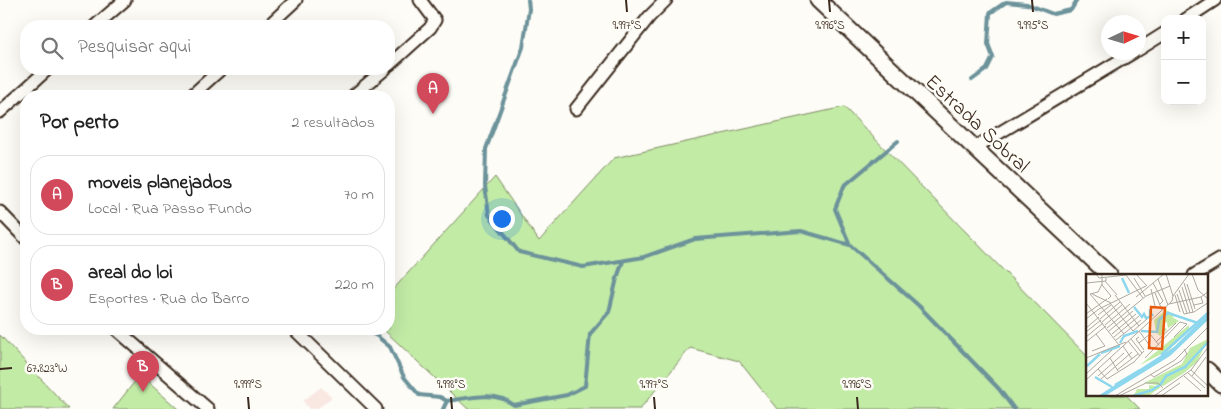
<!DOCTYPE html>
<html lang="pt">
<head>
<meta charset="utf-8">
<style>
	:root { --surface:#fff; --page:#f2f2f2; --text:#222; --muted:#767676; --line:#e0e0e0; --accent:#d1495b }
	body { margin:0; font-family:"Indie Flower",sans-serif; background:var(--page); color:var(--text) }
	.controls { position:absolute; right:15px; top:15px; display:grid; overflow:hidden; border-radius:10px; box-shadow:0 5px 20px #0002 }
	.controls button { width:45px; height:45px; display:grid; place-items:center; padding:0; border:0; border-bottom:1px solid var(--line); background:var(--surface); color:var(--text); font:25px sans-serif }
	.compass { position:absolute; left:1101px; top:15px; width:45px; height:45px; border-radius:50%; background:var(--surface); box-shadow:0 5px 20px #0002; rotate:86deg }
	.you { position:absolute; left:501px; top:218px; width:18px; height:18px; margin:-12px; border:4px solid #fff; border-radius:50%; background:#1a73e8; box-shadow:0 0 0 8px #1a73e833 }
	.badge { display:grid; place-items:center; width:32px; height:32px; border-radius:50%; background:var(--accent); color:#fff; font-size:16px; font-weight:700 }
	.pin { position:absolute; translate:-50% -41px; filter:drop-shadow(0 1px 2px #0008) }
	.pin::after { content:''; position:absolute; top:26px; width:18px; height:15px; background:inherit; clip-path:polygon(0 0,100% 0,50% 100%) }
	.list { margin:0; padding:0; list-style:none }
	h2 { display:flex; justify-content:space-between; align-items:center; height:65px; margin:0; padding:0 20px; font-size:21px }
	h2 small { font-size:16px; font-weight:400; color:var(--muted) }
	.list li { display:grid; grid-template-columns:32px 1fr auto; gap:15px; align-items:center; box-sizing:border-box; height:80px; margin:0 10px 10px; padding:0 10px; border:1px solid var(--line); border-radius:20px }
	.list b { display:block; font-size:19px; white-space:nowrap }
	.list p { margin:0; font-size:16px; white-space:nowrap; color:var(--muted) }
	.list em { font-size:16px; font-style:normal; color:var(--muted) }
	.icon { flex:none; width:28px; height:28px; fill:none; stroke:currentColor; stroke-width:2; stroke-linecap:round; stroke-linejoin:round }
	.map { position:relative; flex:none; width:1221px; height:409px; overflow:hidden }
	.search { position:absolute; background:var(--surface); box-shadow:0 5px 20px #0002; left:20px; top:20px; width:375px; height:55px; display:flex; align-items:center; gap:12px; box-sizing:border-box; padding:0 18px; border-radius:20px; color:var(--muted); font-size:19px }
	.panel { position:absolute; background:var(--surface); box-shadow:0 5px 20px #0002; left:20px; top:90px; width:375px; height:245px; border-radius:20px }
	.map>svg:first-child { display:block }
</style>
</head>
<body>
<div class="map">
<svg width="1221" height="409" viewBox="0 0 1221 409">
	<rect width="100%" height="100%" fill="#fdfcf7"/>
	<filter id="ink" filterUnits="userSpaceOnUse"><feTurbulence type="fractalNoise" baseFrequency=".02" numOctaves="2"/><feDisplacementMap in="SourceGraphic" scale="10" xChannelSelector="R" yChannelSelector="G"/><feConvolveMatrix kernelMatrix="1 2 1 2 8 2 1 2 1" color-interpolation-filters="sRGB"/></filter>
	<g filter="url(#ink)">
		<path fill="#f9e7e2" d="M 321,387 L 332,397 L 317,409 L 309,409 L 303,401 Z"/>
		<path fill="#c2eba6" stroke="#7e8a62" d="M 844,107 L 1087,356 L 1087,395 L 1126,395 L 1140,409 L 777,409 L 739,361 L 690,348 L 640,409 L 468,409 L 383,329 L 389,329 L 389,294 L 495,177 L 539,241 L 614,158 Z
			M 0,335 L 69,409 L 0,409 Z
			M 140,375 L 178,409 L 113,409 Z"/>
		<g fill="none" stroke-linecap="round" stroke-linejoin="round">
			<path stroke="#6c929a" stroke-width="4" d="M 528,0 L 529,9 L 523,47 L 486,149 L 485,186 L 489,215 L 519,252 L 583,267 L 644,257 L 695,239 L 801,231 L 850,245 L 918,305 L 999,389 L 1014,409
				M 972,80 L 987,69 L 993,57 L 988,44 L 990,13 L 1006,2 L 1027,4 L 1053,14 L 1071,10 L 1077,0
				M 850,245 L 835,209 L 844,186 L 898,141
				M 363,329 L 377,336 L 390,347 L 404,377 L 419,395 L 440,397 L 447,401 C 470,398 494,390 514,405 L 567,395 L 585,386 L 590,334 L 609,312 L 617,278 L 623,261
				M 443,409 L 447,401"/>
			<defs>
				<path id="street" d="M 1186,19 L 1215,0
					M 95,26 L 125,0
					M 268,26 L 296,0
					M 1138,50 L 1165,33
					M 389,65 L 430,28 L 435,20 L 420,0
					M 191,96 L 221,69
					M 353,96 L 385,69
					M 576,109 L 649,17 L 666,0
					M 0,112 L 48,69
					M 974,148 L 1134,52
					M 0,212 L 26,239
					M 1194,275 L 1221,259
					M 116,329 L 208,409
					M 294,329 L 376,409"/>
				<path id="secondary" d="M 818,0 L 1109,275
					M 1207,370 L 1221,384"/>
			</defs>
			<use href="#street" stroke="#3b2a1e" stroke-width="15"/>
			<use href="#secondary" stroke="#3b2a1e" stroke-width="19"/>
			<use href="#street" stroke="#fdfcf7" stroke-width="11"/>
			<use href="#secondary" stroke="#fdfcf7" stroke-width="15"/>
		</g>
	</g>
	<path fill="none" stroke="#3b2a1e" stroke-width="2" d="M 626,0 L 627,12M 829,0 L 830,12M 1032,0 L 1033,12M 0,369 L 12,368M 248,397 L 249,409M 451,397 L 452,409M 654,397 L 655,409M 857,397 L 858,409"/>
	<g text-anchor="middle" stroke-width="5" stroke-linejoin="round" paint-order="stroke">
		<g font-size="21" fill="#3b2a1e" stroke="#fdfcf7">
			<text transform="translate(978 123) rotate(43)" y="7">Estrada Sobral</text>
		</g>
	</g>
	<g transform="translate(1086 274)">
		<rect width="122" height="122" fill="#fdfcf7"/>
		<path d="M 80,36 L 90,41 L 86,43 L 93,47 L 82,54 L 81,48 L 76,50 L 81,56 L 74,62 L 70,58 L 68,46 ZM 103,51 L 103,56 L 83,76 L 54,91 ZM 122,65 L 111,88 L 98,99 L 77,112 L 58,109 L 96,90 L 104,74 ZM 63,111 L 75,113 L 62,122 L 40,122 L 48,121 L 51,115 L 63,115 Z" fill="#c2eba6"/>
		<path d="M 122,39 L 122,46 L 84,82 L 19,122 L 12,122 L 88,73 Z" fill="#8cd7ed"/>
		<path fill="none" stroke="#8cd7ed" stroke-width="2.5" d="M 36,4 L 43,19M 48,33 L 56,43 L 58,40 L 60,44 L 64,43 L 64,38 L 67,42M 55,57 L 71,58 L 73,46 L 82,39 L 112,49M 34,69 L 38,62 L 52,57M 15,79 L 34,72M 75,81 L 123,38M 1,92 L 14,80M 9,103 L 26,113M 29,111 L 54,96M 47,122 L 66,116 L 75,110 L 80,102 L 99,93 L 123,67"/>
		<path fill="none" stroke="#afa8a0" stroke-width="1" d="M 10,0 L 13,4 L 40,1M 16,0 L 16,11 L 25,22 L 22,25M 50,0 L 61,12M 106,0 L 112,16 L 123,26M 40,1 L 57,24M 48,4 L 59,22M 72,5 L 82,31M 19,7 L 31,21M 0,9 L 20,7 L 20,4M 67,9 L 77,27 L 73,31M 98,9 L 107,38M 16,10 L 12,18 L 4,20 L 38,60M 101,10 L 109,35M 96,13 L 104,39M 65,15 L 69,32M 93,16 L 101,39M 69,19 L 76,36M 6,20 L 25,29M 91,20 L 98,40 L 108,38 L 123,28M 29,21 L 53,52M 89,21 L 94,38M 87,22 L 103,0M 50,23 L 78,0M 0,29 L 33,71M 24,29 L 47,57 L 61,45M 83,30 L 115,23 L 123,17M 108,31 L 117,29 L 115,23M 0,40 L 21,25M 12,41 L 25,31M 0,45 L 13,35 L 60,12M 14,45 L 34,28M 16,48 L 36,31M 19,51 L 44,30M 0,54 L 13,43M 21,54 L 60,22 L 84,12M 23,57 L 47,37M 53,57 L 67,76M 0,58 L 15,46M 26,60 L 50,40M 0,63 L 17,49M 28,63 L 53,42M 53,63 L 50,65 L 58,76M 88,63 L 101,50 L 94,48M 45,65 L 56,79M 30,66 L 55,46M 42,67 L 54,82M 0,68 L 20,52M 70,68 L 90,49M 53,69 L 64,60 L 73,71M 37,72 L 46,85M 6,77 L 19,72 L 10,60M 0,84 L 40,68M 24,84 L 32,97M 59,84 L 94,48M 12,95 L 21,105 L 48,88 L 58,77M 31,96 L 52,80M 105,96 L 123,113M 102,99 L 119,114M 0,100 L 26,76M 64,100 L 68,103 L 95,87 L 101,80 L 98,75M 12,102 L 38,79M 98,102 L 115,117M 106,102 L 120,83M 15,105 L 46,78M 0,106 L 86,27 L 87,22 L 80,0M 29,122 L 89,86 L 123,52M 33,122 L 60,109 L 72,109 L 77,114M 68,122 L 105,96 L 123,72M 75,122 L 94,109"/>
		<path fill="#e8590c" fill-opacity="0.15" stroke="#e8590c" stroke-width="2.5" d="M 65,33 L 79,34 L 76,75 L 63,74 Z"/>
		<rect width="122" height="122" fill="none" stroke="#3b2a1e" stroke-width="2.5"/>
	</g>
	<g font-size="12" text-anchor="middle" fill="#3b2a1e" stroke="#fdfcf7" stroke-width="5" stroke-linejoin="round" paint-order="stroke">
		<text x="627" y="29">9.997°S</text>
		<text x="830" y="29">9.996°S</text>
		<text x="1033" y="29">9.995°S</text>
		<text x="47" y="372">67.823°W</text>
		<text x="248" y="388">9.999°S</text>
		<text x="451" y="388">9.998°S</text>
		<text x="654" y="388">9.997°S</text>
		<text x="857" y="388">9.996°S</text>
	</g>
</svg>
<div class="controls">
<button>+</button>
<button>−</button>
</div>
<svg class="compass" viewBox="-18 -18 36 36"><path d="M0-13l5 13h-10z" fill="#e53935"/><path d="M0 13l5-13h-10z" fill="#767676"/></svg>
<div class="you"></div>
<div class="pin badge" style="left:433px;top:114px">A</div>
<div class="pin badge" style="left:143px;top:392px">B</div>
<div class="search"><svg class="icon" aria-label="search" viewBox="0 0 24 24"><circle cx="10" cy="10" r="6"/><path d="M15 15l6 6"/></svg>Pesquisar aqui</div>
<section class="panel">
<h2>Por perto<small>2 resultados</small></h2>
<ul class="list">
<li><span class="badge">A</span><div><b>moveis planejados</b><p>Local · Rua Passo Fundo</p></div><em>70 m</em></li>
<li><span class="badge">B</span><div><b>areal do loi</b><p>Esportes · Rua do Barro</p></div><em>220 m</em></li>
</ul>
</section>
</div>
</body>
</html>
